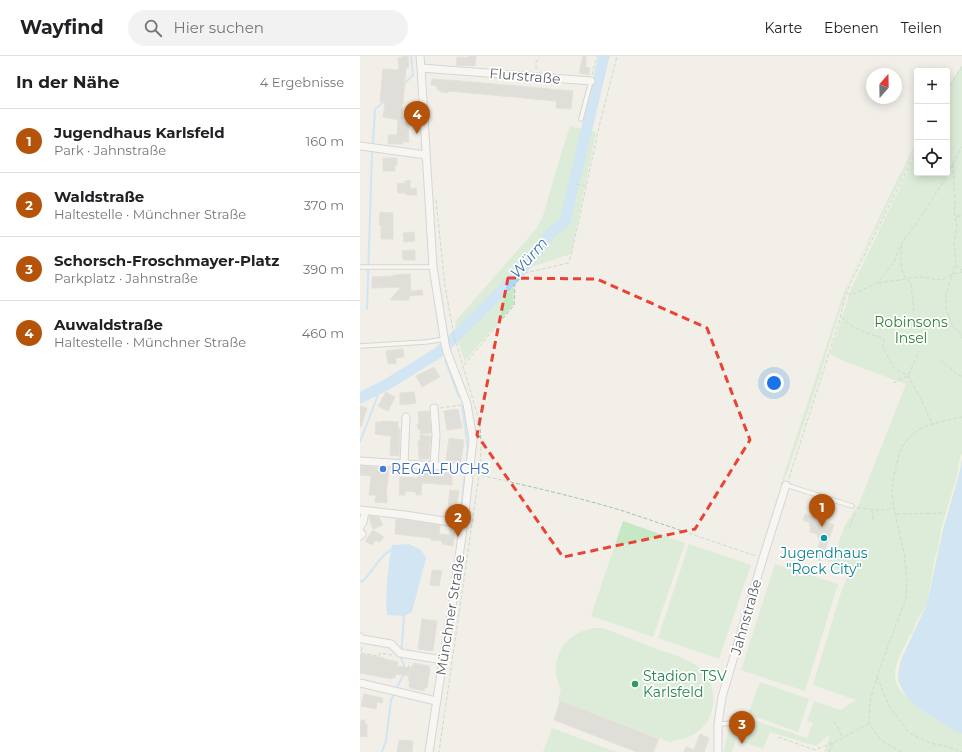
<!DOCTYPE html>
<html lang="de">
<head>
<meta charset="utf-8">
<style>
	:root { --surface:#fff; --page:#f2f2f2; --text:#202124; --muted:#757577; --line:#e0e0e0; --accent:#b45309 }
	body { margin:0; font-family:Montserrat,sans-serif; background:var(--page); color:var(--text) }
	.controls { position:absolute; right:12px; top:12px; display:grid; overflow:hidden; border-radius:4px; box-shadow:0 2px 10px #0003 }
	.controls button { width:36px; height:36px; display:grid; place-items:center; padding:0; border:0; border-bottom:1px solid var(--line); background:var(--surface); color:var(--text); font:20px sans-serif }
	.compass { position:absolute; left:506px; top:12px; width:36px; height:36px; border-radius:50%; background:var(--surface); box-shadow:0 2px 10px #0003; rotate:20deg }
	.you { position:absolute; left:414px; top:327px; width:14px; height:14px; margin:-10px; border:3px solid #fff; border-radius:50%; background:#1a73e8; box-shadow:0 0 0 6px #1a73e833 }
	.badge { display:grid; place-items:center; width:26px; height:26px; border-radius:50%; background:var(--accent); color:#fff; font-size:13px; font-weight:700 }
	.pin { position:absolute; translate:-50% -33px; filter:drop-shadow(0 1px 2px #0008) }
	.pin::after { content:''; position:absolute; top:21px; width:14px; height:12px; background:inherit; clip-path:polygon(0 0,100% 0,50% 100%) }
	.list { margin:0; padding:0; list-style:none }
	h2 { display:flex; justify-content:space-between; align-items:center; height:52px; margin:0; padding:0 16px; font-size:17px }
	h2 small { font-size:13px; font-weight:400; color:var(--muted) }
	.list li { display:grid; grid-template-columns:26px 1fr auto; gap:12px; align-items:center; box-sizing:border-box; height:64px; padding:0 16px; border-top:1px solid var(--line) }
	.list b { display:block; font-size:15px; white-space:nowrap }
	.list p { margin:0; font-size:13px; white-space:nowrap; color:var(--muted) }
	.list em { font-size:13px; font-style:normal; color:var(--muted) }
	.icon { flex:none; width:22px; height:22px; fill:none; stroke:currentColor; stroke-width:2; stroke-linecap:round; stroke-linejoin:round }
	.map { position:relative; flex:none; width:602px; height:696px; overflow:hidden }
	header { display:flex; align-items:center; gap:24px; box-sizing:border-box; height:56px; padding:0 20px; background:var(--surface); border-bottom:1px solid var(--line) }
	header strong { font-size:19px }
	nav { display:flex; gap:22px; margin-inline-start:auto; font-size:14px }
	.search { width:280px; height:36px; background:var(--page); display:flex; align-items:center; gap:10px; box-sizing:border-box; padding:0 14px; border-radius:22px; color:var(--muted); font-size:15px }
	main { display:flex }
	aside { flex:1; background:var(--surface) }
	.map>svg:first-child { display:block }
</style>
</head>
<body>
<header>
<strong>Wayfind</strong>
<div class="search"><svg class="icon" aria-label="search" viewBox="0 0 24 24"><circle cx="10" cy="10" r="6"/><path d="M15 15l6 6"/></svg>Hier suchen</div>
<nav><a>Karte</a><a>Ebenen</a><a>Teilen</a></nav>
</header>
<main>
<aside>
<h2>In der Nähe<small>4 Ergebnisse</small></h2>
<ul class="list">
<li><span class="badge">1</span><div><b>Jugendhaus Karlsfeld</b><p>Park · Jahnstraße</p></div><em>160 m</em></li>
<li><span class="badge">2</span><div><b>Waldstraße</b><p>Haltestelle · Münchner Straße</p></div><em>370 m</em></li>
<li><span class="badge">3</span><div><b>Schorsch-Froschmayer-Platz</b><p>Parkplatz · Jahnstraße</p></div><em>390 m</em></li>
<li><span class="badge">4</span><div><b>Auwaldstraße</b><p>Haltestelle · Münchner Straße</p></div><em>460 m</em></li>
</ul>
</aside>
<div class="map">
<svg width="602" height="696" viewBox="0 0 602 696">
	<rect width="100%" height="100%" fill="#f1efe8"/>
	<path fill="#c5e8c5" d="M 602,10 L 602,696 L 464,696 L 470,680 L 469,679 L 456,690 L 410,676 L 403,693 L 376,683 L 372,696 L 364,696 L 369,670 L 383,671 L 387,662 L 447,682 L 453,667 L 447,665 L 454,645 L 480,654 L 496,644 L 453,629 L 482,533 L 489,517 L 470,511 L 485,469 L 499,448 L 546,328 L 486,306 L 470,298 L 492,231 L 557,96 L 557,117 L 587,117 L 587,34 Z
		M 210,70 L 236,76 L 211,198 L 171,211 L 164,215 L 146,235 L 148,237 L 154,230 L 153,249 L 105,305 L 98,286 L 95,266 L 176,173 L 183,160 L 201,98 Z
		M 557,85 L 557,92 L 490,224 L 449,353 L 427,417 L 421,431 L 421,427 L 484,236 L 534,130 Z
		M 263,465 L 325,487 L 293,581 L 231,560 Z
		M 329,488 L 391,509 L 359,603 L 298,582 Z
		M 415,508 L 478,528 L 445,635 L 381,614 Z
		M 235,572 L 241,572 L 251,575 C 268,582 285,588 302,595 C 315,599 328,603 339,611 C 354,623 358,647 348,664 C 341,677 327,684 313,684 L 312,687 L 198,644 L 201,633 C 191,616 196,589 215,579 C 221,575 228,573 235,572 Z
		M 400,626 L 449,643 L 438,676 L 388,658 Z
		M 192,672 L 256,696 L 183,696 Z"/>
	<path fill="#fbf3d9" d="M 602,397 L 602,403 L 599,419 L 583,474 L 567,548 L 541,604 L 538,619 L 539,626 L 547,642 C 544,638 538,632 536,627 C 531,612 544,592 550,579 L 552,578 L 556,566 L 567,548 L 575,501 L 578,493 L 581,473 L 597,420 L 600,401 Z"/>
	<path fill="#aadaff" d="M 602,403 L 602,678 L 589,671 L 558,652 L 547,642 L 539,627 L 538,619 L 541,604 L 567,548 L 583,474 L 599,419 Z
		M 49,488 L 61,494 L 66,502 L 52,556 L 44,560 L 27,559 C 25,536 28,512 32,489 Z"/>
	<g fill="none" stroke-linecap="round" stroke-linejoin="round">
		<path stroke="#aadaff" stroke-width="2" d="M 43,29 L 53,19 L 51,0
			M 13,87 L 15,53 L 25,45
			M 7,253 L 12,97
			M 82,293 L 83,296
			M 85,304 L 99,341
			M 102,350 L 108,392 L 107,398
			M 0,386 L 21,331
			M 101,458 L 105,416
			M 0,525 L 2,526 C 13,516 18,501 31,494
			M 44,560 L 41,602 L 45,612
			M 36,633 L 43,620
			M 22,696 L 26,685 L 31,644 L 35,637"/>
		<path stroke="#aadaff" stroke-width="11" d="M 0,342 L 26,329 L 78,297 L 117,260 L 164,211 L 191,177 L 205,165 L 244,0"/>
	</g>
	<path fill="#cccac5" stroke="#d6d1c6" d="M 42,0 L 48,0 L 49,11 L 46,12 L 43,48 L 42,48 L 43,66 L 48,66 L 49,86 L 42,86 L 43,88 L 28,88 L 28,79 L 37,79 L 38,64 L 23,61 L 25,47 L 20,46 L 23,13 L 39,14 L 38,2 L 42,1 Z
		M 108,0 L 116,0 L 115,10 L 96,9 L 97,1 L 108,2 Z
		M 223,0 L 226,0 L 226,11 L 230,12 L 229,19 L 219,17 Z
		M 72,23 L 101,25 L 213,35 L 211,53 L 196,52 L 196,45 L 88,35 L 88,37 L 81,36 L 81,35 L 77,34 L 77,30 L 71,29 Z
		M 23,102 L 37,102 L 37,109 L 35,109 L 35,115 L 23,115 Z
		M 50,124 L 50,133 L 56,132 L 57,139 L 46,139 L 46,137 L 38,137 L 37,128 L 45,127 L 45,125 Z
		M 20,156 L 33,157 L 33,183 L 21,183 L 21,169 L 19,169 Z
		M 54,176 L 55,185 L 44,186 L 43,177 Z
		M 55,194 L 55,204 L 43,204 L 42,195 Z
		M 50,218 L 51,235 L 62,234 L 63,239 L 49,240 L 49,244 L 30,244 L 41,231 L 12,232 L 12,221 L 33,220 L 33,219 Z
		M 43,293 L 44,301 L 36,302 L 36,308 L 28,308 L 26,295 Z
		M 74,311 L 80,321 L 62,331 L 56,320 Z
		M 26,336 L 35,341 L 28,355 L 18,350 Z
		M 54,336 L 56,347 L 40,349 L 40,337 Z
		M 0,350 L 7,352 L 1,371 L 0,371 Z
		M 98,353 L 102,372 L 87,374 L 84,355 Z
		M 69,355 L 71,377 L 60,378 L 60,373 L 58,373 L 57,368 L 59,368 L 58,356 Z
		M 22,365 L 38,366 L 38,373 L 40,373 L 39,400 L 30,399 L 31,380 L 15,378 L 16,366 L 22,366 Z
		M 60,379 L 71,380 L 69,403 L 59,403 L 58,385 L 60,385 Z
		M 89,382 L 104,384 L 101,406 L 86,404 Z
		M 0,410 L 29,412 L 26,440 L 27,440 L 27,447 L 15,446 L 16,439 L 9,439 L 11,420 L 0,419 Z
		M 58,415 L 92,417 L 92,429 L 62,427 L 61,439 L 56,439 L 56,436 L 45,435 L 45,439 L 39,439 L 40,421 L 58,422 Z
		M 90,434 L 99,435 L 96,453 L 88,451 Z
		M 445,458 L 474,469 L 464,496 L 474,499 L 471,505 L 462,502 L 461,505 L 454,502 L 460,486 L 457,478 L 450,476 L 451,470 L 449,470 L 450,467 L 443,464 Z
		M 11,460 L 19,461 L 23,469 L 13,473 L 9,463 L 9,461 Z
		M 36,463 L 80,469 L 79,478 L 89,479 L 90,473 L 95,474 L 93,490 L 82,488 L 82,485 L 71,484 L 71,482 L 35,478 Z
		M 13,474 L 24,481 L 20,486 L 16,484 L 12,489 L 5,485 Z
		M 72,514 L 82,515 L 79,530 L 70,529 Z
		M 62,563 L 77,565 L 73,595 L 58,593 Z
		M 0,598 L 24,602 L 24,603 L 38,606 L 37,610 L 51,612 L 51,610 L 53,610 L 53,607 L 69,610 L 69,612 L 70,612 L 67,632 L 65,631 L 64,635 L 50,632 L 50,631 L 49,631 L 50,625 L 48,625 L 49,620 L 36,618 L 35,622 L 32,621 L 32,623 L 0,617 Z
		M 4,638 L 23,642 L 22,647 L 17,646 L 16,653 L 1,650 Z
		M 200,645 L 299,683 L 293,696 L 277,696 L 194,664 Z
		M 1,664 L 5,664 L 5,668 L 7,668 L 7,681 L 0,680 Z
		M 340,678 L 349,682 L 344,696 L 324,696 L 326,691 L 334,694 Z
		M 39,684 L 53,685 L 52,696 L 37,696 Z"/>
	<g fill="none" stroke-linecap="round" stroke-linejoin="round">
		<defs>
			<path id="lane" d="M 221,63 L 231,25
				M 0,211 L 73,211
				M 0,290 L 66,286 L 85,283
				M 426,429 L 492,450
				M 358,668 L 377,667"/>
			<path id="street" d="M 60,0 L 61,12 L 73,211 L 85,288 L 87,296 L 107,348 L 113,384 L 104,465 L 92,551 L 83,604 L 69,696
				M 61,12 L 231,25
				M 0,90 L 66,99
				M 74,352 L 76,379 L 74,409
				M 0,405 L 109,412
				M 44,407 L 46,361
				M 0,454 L 45,459 L 103,468
				M 0,471 L 3,466 L 5,455
				M 0,476 L 2,478 L 0,480
				M 0,581 L 2,583 L 31,588 L 40,597 L 83,604
				M 0,627 L 76,645
				M 358,696 L 358,668 L 362,641 L 403,502 L 426,429"/>
		</defs>
		<use href="#lane" stroke="#b5b8bc" stroke-width="5.5"/>
		<use href="#street" stroke="#b5b8bc" stroke-width="9"/>
		<path stroke="#9cc7a9" stroke-width="1" stroke-dasharray="4 2" stroke-linecap="butt" d="M 176,13 L 176,6 L 179,1
			M 232,19 L 237,0
			M 587,34 L 602,10
			M 593,108 L 595,147 L 594,154 L 597,170 L 594,187 L 596,208 L 586,238 L 586,252 L 592,269 L 600,277 L 602,282
			M 216,128 L 226,130
			M 76,144 L 85,230 L 94,280 L 119,364 C 122,383 121,400 119,419 L 79,696
			M 596,161 L 602,159
			M 542,189 C 541,203 538,218 551,227 L 554,257
			M 596,209 L 599,212 L 602,214
			M 518,227 L 546,223 L 550,222 L 560,221 L 581,224 L 593,218 L 602,216
			M 148,235 L 165,217 L 208,207 L 211,200 L 239,71 L 257,0
			M 487,238 L 494,238 L 517,227 L 533,208 L 542,187 L 565,155 L 584,124 L 602,91
			M 481,261 C 494,274 507,277 524,283 L 523,292 L 534,312 L 548,320 L 561,343 L 572,368
			M 580,303 L 598,319 L 602,320
			M 104,309 L 154,249 L 155,228
			M 533,327 L 548,320 L 559,295
			M 80,352 L 101,349
			M 115,418 C 164,429 213,440 260,454 C 306,469 351,485 396,500
			M 429,422 L 479,266 L 486,238 L 491,226 L 557,94
			M 497,452 L 523,454 L 533,452
			M 512,454 L 513,464
			M 536,458 L 585,457
			M 489,472 L 495,457 L 494,455
			M 2,591 L 1,597 L 19,600 L 20,597 L 32,599
			M 48,613 L 49,606
			M 517,621 L 529,650 L 549,677 L 570,687 L 592,692 L 602,696
			M 474,666 L 477,670 L 482,681
			M 418,681 L 455,694 L 473,687 L 508,668
			M 469,696 L 473,687
			M 541,696 L 522,685 L 509,668 L 510,645 L 517,620 L 546,542 L 547,525 L 544,497 L 534,452 L 532,439 L 533,423 L 540,395 L 548,382 L 558,374 L 572,368 L 602,361"/>
		<use href="#lane" stroke="#fff" stroke-width="3.5"/>
		<use href="#street" stroke="#fff" stroke-width="7"/>
	</g>
	<path d="M0 0H602V696H0ZM 148,222 L 237,223 L 347,272 L 390,384 L 335,473 L 203,501 L 117,379 Z" fill="#f1efe8" fill-opacity=".55" fill-rule="evenodd"/>
	<path fill="none" stroke="#ea4335" stroke-width="3" stroke-dasharray="8 5" stroke-linejoin="round" d="M 148,222 L 237,223 L 347,272 L 390,384 L 335,473 L 203,501 L 117,379 Z"/>
	<circle fill="#3f7fe0" stroke="#fff" stroke-width="1.5" cx="23" cy="413" r="4"/>
	<circle fill="#0f9aa8" stroke="#fff" stroke-width="1.5" cx="464" cy="482" r="4"/>
	<circle fill="#2e9e5b" stroke="#fff" stroke-width="1.5" cx="275" cy="628" r="4"/>
	<g text-anchor="middle" stroke-width="3.5" stroke-linejoin="round" paint-order="stroke">
		<g font-size="14" fill="#5f6368" stroke="#fff">
			<text transform="translate(165 20) rotate(5)" y="5">Flurstraße</text>
			<text transform="translate(90 559) rotate(-81)" y="5">Münchner Straße</text>
			<text transform="translate(386 561) rotate(-74)" y="5">Jahnstraße</text>
		</g>
		<g font-size="14" fill="#348238" stroke="#fff">
			<text x="551" y="271">Robinsons<tspan x="551" dy="16">Insel</tspan></text>
		</g>
		<g font-size="14" fill="#366cbe" stroke="#fff" text-anchor="start">
			<text x="31" y="418">REGALFUCHS</text>
		</g>
		<g font-size="14" fill="#0d838f" stroke="#fff">
			<text x="464" y="502">Jugendhaus<tspan x="464" dy="16">"Rock City"</tspan></text>
		</g>
		<g font-size="14" fill="#27864d" stroke="#fff" text-anchor="start">
			<text x="283" y="625">Stadion TSV<tspan x="283" dy="16">Karlsfeld</tspan></text>
		</g>
		<g font-size="15" font-style="italic" fill="#4174aa" stroke="#fff">
			<text transform="translate(169 202) rotate(-49)" y="5">Würm</text>
		</g>
	</g>
</svg>
<div class="controls">
<button>+</button>
<button>−</button>
<button><svg class="icon" aria-label="locate" viewBox="0 0 24 24"><circle cx="12" cy="12" r="6"/><path d="M12 2v4M12 18v4M2 12h4M18 12h4"/></svg></button>
</div>
<svg class="compass" viewBox="-18 -18 36 36"><path d="M0-13l5 13h-10z" fill="#e53935"/><path d="M0 13l5-13h-10z" fill="#757577"/></svg>
<div class="you"></div>
<div class="pin badge" style="left:462px;top:471px">1</div>
<div class="pin badge" style="left:98px;top:481px">2</div>
<div class="pin badge" style="left:382px;top:688px">3</div>
<div class="pin badge" style="left:57px;top:78px">4</div>
</div>
</main>
</body>
</html>
